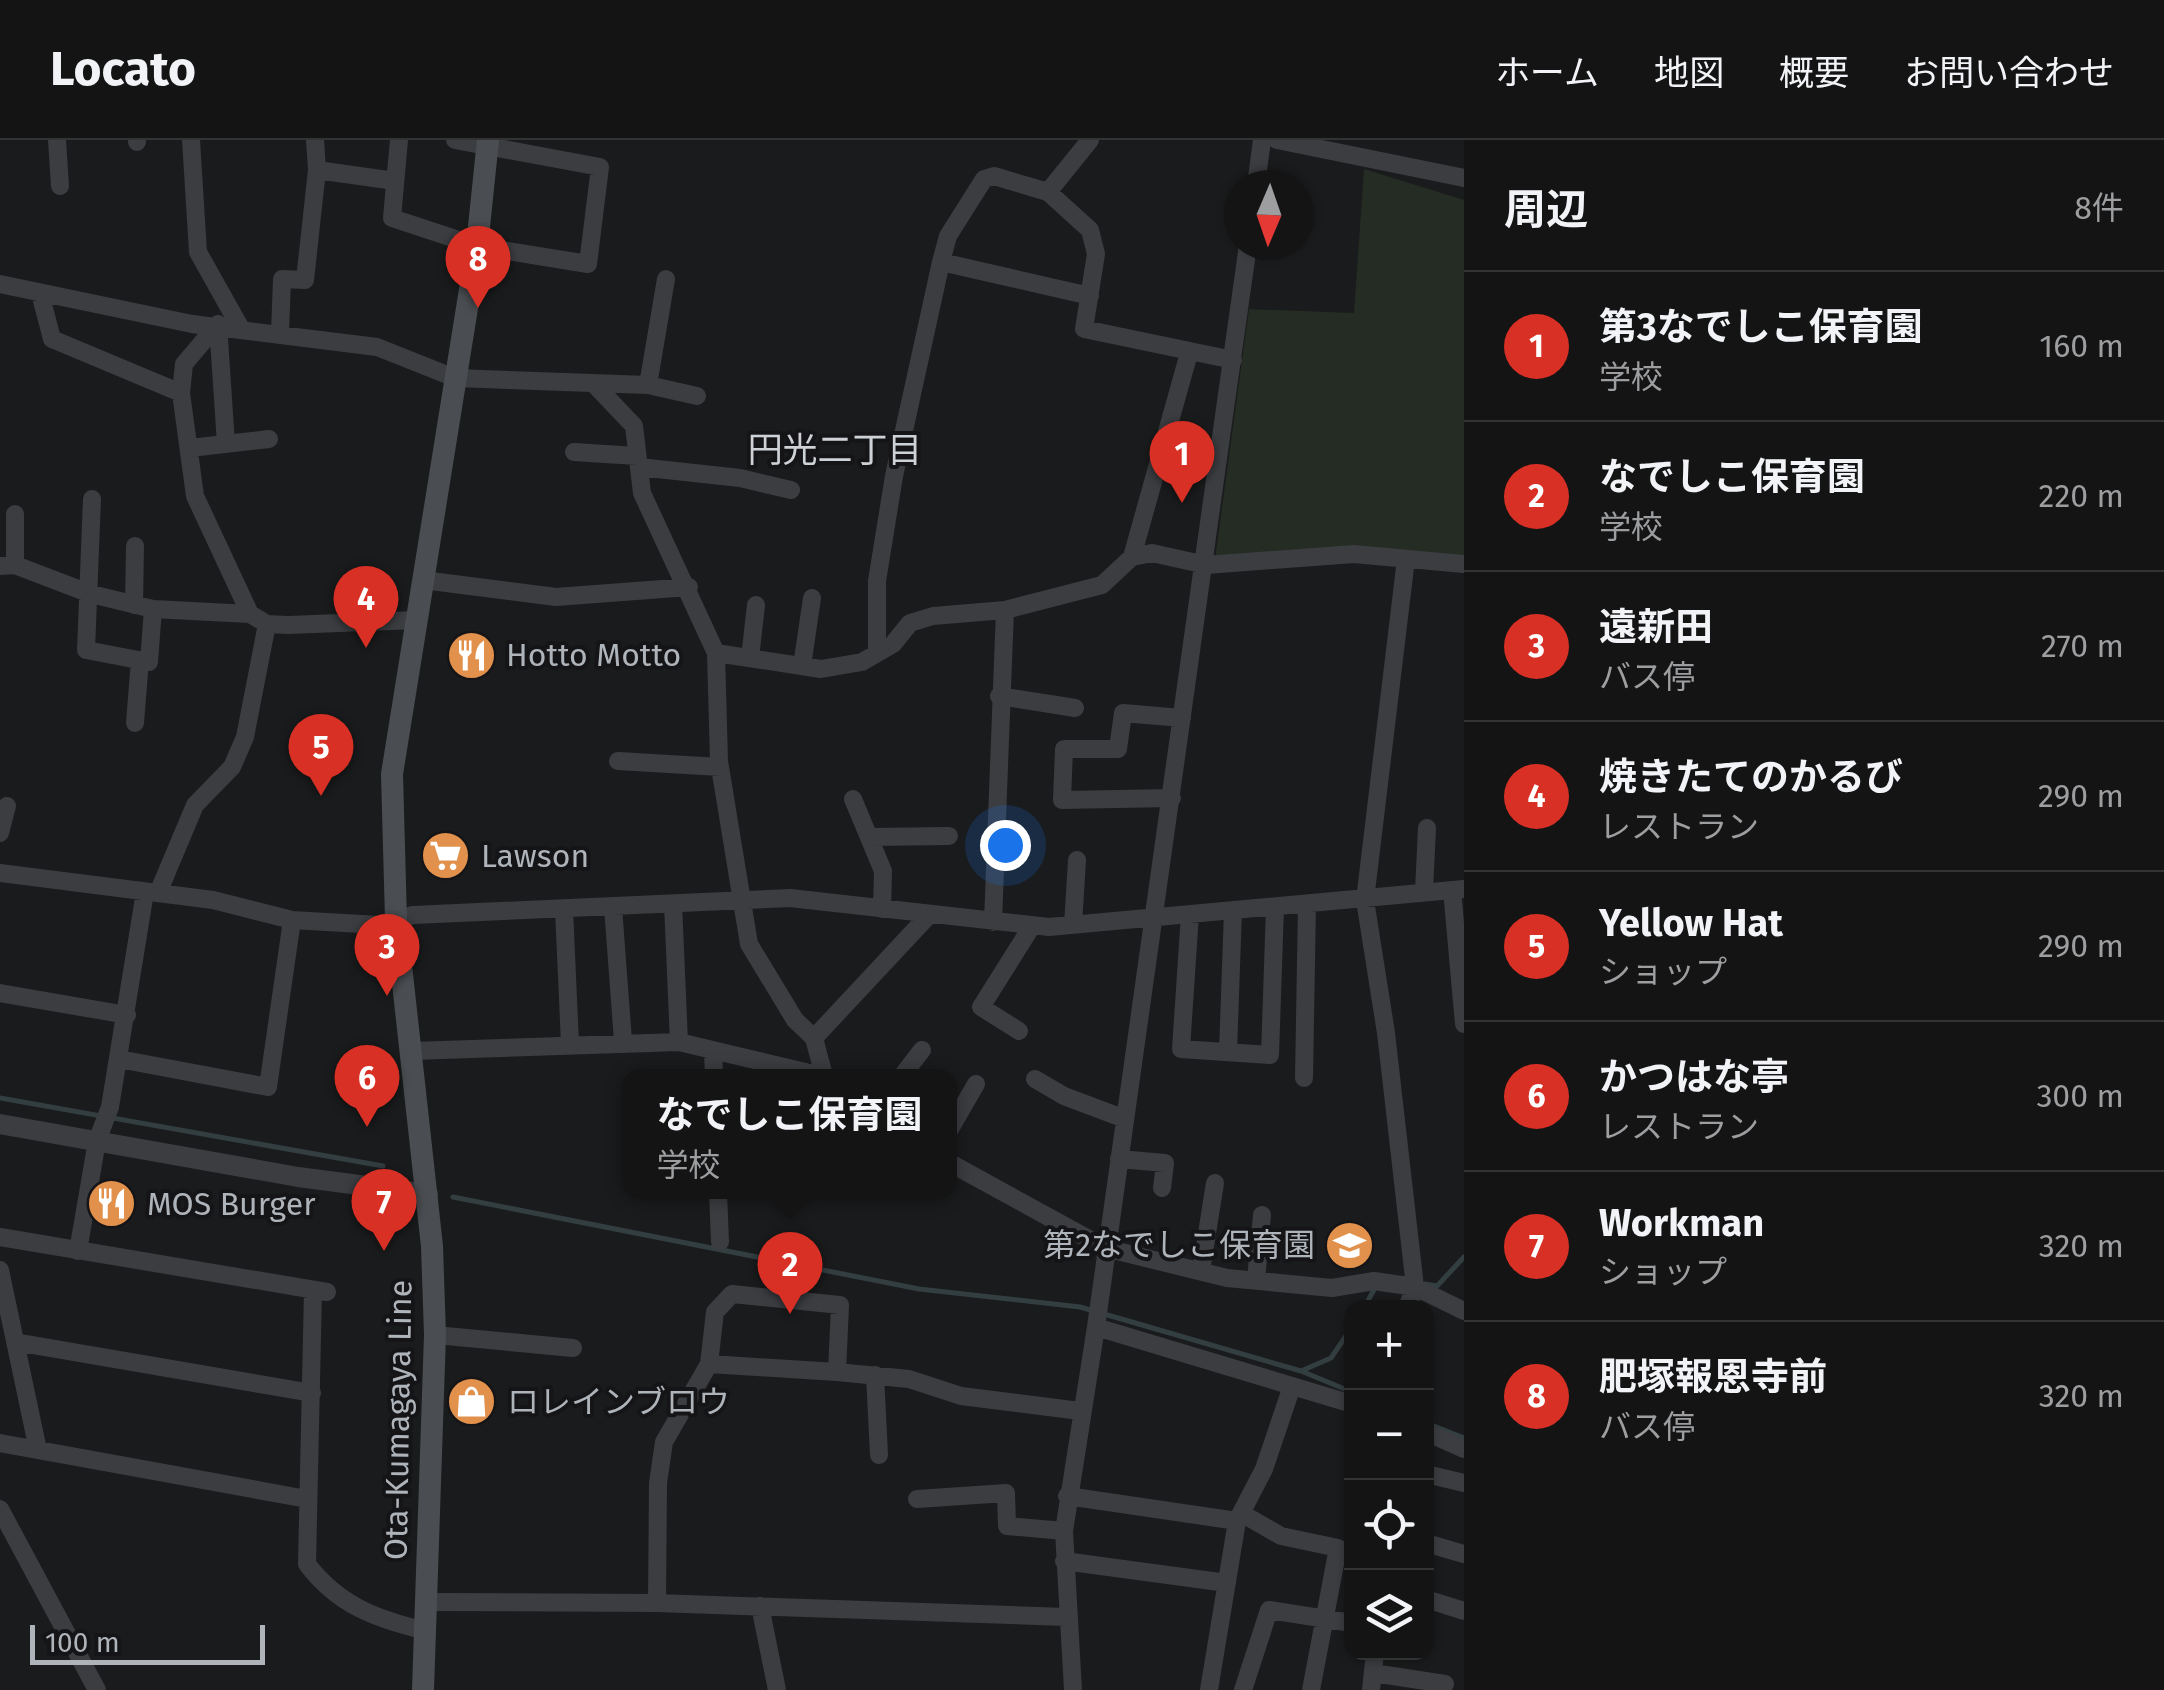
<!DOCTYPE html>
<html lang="ja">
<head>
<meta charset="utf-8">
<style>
	:root { --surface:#141415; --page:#212122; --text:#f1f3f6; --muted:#9d9ea0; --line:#333334; --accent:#d93025 }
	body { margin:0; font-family:"Fira Sans","Noto Sans JP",sans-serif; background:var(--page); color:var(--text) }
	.controls { position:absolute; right:30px; bottom:30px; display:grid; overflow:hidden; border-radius:20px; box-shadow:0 2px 8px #0004 }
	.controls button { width:90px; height:90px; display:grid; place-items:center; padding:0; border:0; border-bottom:2px solid var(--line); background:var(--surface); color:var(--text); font:50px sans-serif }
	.compass { position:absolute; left:1224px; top:30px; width:90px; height:90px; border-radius:50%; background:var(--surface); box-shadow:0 2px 8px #0004; rotate:182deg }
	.scale { position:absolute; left:30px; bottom:25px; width:235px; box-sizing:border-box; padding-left:10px; border:5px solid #aeb4ba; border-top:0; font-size:28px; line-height:35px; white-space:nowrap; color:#aeb4ba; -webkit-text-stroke:8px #151517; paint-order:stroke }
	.you { position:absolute; left:1005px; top:705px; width:35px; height:35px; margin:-25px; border:8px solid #fff; border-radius:50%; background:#1a73e8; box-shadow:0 0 0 15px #1a73e833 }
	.badge { display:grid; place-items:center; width:65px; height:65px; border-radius:50%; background:var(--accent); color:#fff; font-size:32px; font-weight:700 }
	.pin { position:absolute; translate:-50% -82px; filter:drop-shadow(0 2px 5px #0008) }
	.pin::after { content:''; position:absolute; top:52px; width:35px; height:30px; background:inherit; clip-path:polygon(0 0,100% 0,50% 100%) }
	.popup { position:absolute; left:622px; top:929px; width:335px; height:130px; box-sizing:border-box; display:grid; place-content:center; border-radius:20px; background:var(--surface); filter:drop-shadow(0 2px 8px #0005); font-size:32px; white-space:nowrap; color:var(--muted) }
	.popup b { font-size:38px; color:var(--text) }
	.popup::after { content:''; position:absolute; left:50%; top:100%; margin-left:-20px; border:20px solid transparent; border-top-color:var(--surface) }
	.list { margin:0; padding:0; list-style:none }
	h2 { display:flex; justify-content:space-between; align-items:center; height:130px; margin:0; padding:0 40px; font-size:42px }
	h2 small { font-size:32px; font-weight:400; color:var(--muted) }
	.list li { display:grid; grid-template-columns:65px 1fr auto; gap:30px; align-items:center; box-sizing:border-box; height:150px; padding:0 40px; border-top:2px solid var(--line) }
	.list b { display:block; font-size:38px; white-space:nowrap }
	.list p { margin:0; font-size:32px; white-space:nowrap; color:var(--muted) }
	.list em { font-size:32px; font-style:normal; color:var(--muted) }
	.icon { flex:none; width:55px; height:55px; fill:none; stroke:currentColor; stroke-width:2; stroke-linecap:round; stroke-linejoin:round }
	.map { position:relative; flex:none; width:1464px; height:1550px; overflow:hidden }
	header { display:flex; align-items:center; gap:60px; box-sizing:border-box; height:140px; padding:0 50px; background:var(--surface); border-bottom:2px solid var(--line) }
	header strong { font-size:48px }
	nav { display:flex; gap:55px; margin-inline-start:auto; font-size:35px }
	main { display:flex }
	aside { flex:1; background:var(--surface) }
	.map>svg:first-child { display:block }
</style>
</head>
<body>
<header>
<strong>Locato</strong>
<nav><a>ホーム</a><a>地図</a><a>概要</a><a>お問い合わせ</a></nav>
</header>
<main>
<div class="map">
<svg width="1464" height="1550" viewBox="0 0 1464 1550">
	<rect width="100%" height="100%" fill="#1a1b1c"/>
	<path fill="#252c24" d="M 1364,29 L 1464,60 L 1464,416 L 1215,419 L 1249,169 L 1354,173 Z"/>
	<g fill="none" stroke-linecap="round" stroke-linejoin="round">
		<path stroke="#333e41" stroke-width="5" d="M 0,958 L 383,1026
			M 453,1057 L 919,1149 L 1080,1167 L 1301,1231 L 1352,1252
			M 1425,1144 L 1437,1146 L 1464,1117
			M 1364,1168 L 1377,1144
			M 1301,1231 L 1331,1218 L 1352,1187
			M 1426,1283 L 1464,1298"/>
		<path stroke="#3b3d41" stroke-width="18" d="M 57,0 L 60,46
			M 137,0 L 137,2
			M 191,0 L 198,112 L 240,187
			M 399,0 L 392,78 L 477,106 L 588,124 L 600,27 L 455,0
			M 1277,0 L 1464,38
			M 317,30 L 395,41
			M 1256,45 L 1262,0
			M 1048,52 L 1090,90 L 1096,114 L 1084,189 L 1233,220
			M 941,122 L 1090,156
			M 0,144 L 192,184 L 377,207 L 455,238 L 648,245 L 697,256
			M 40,153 L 52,199 L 181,253
			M 218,184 L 184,224 L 181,253 L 195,356 L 250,474
			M 218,184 L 226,304
			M 280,193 L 282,139 L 305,140 L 317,30 L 315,0
			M 595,245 L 634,286 L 642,353 L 716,513 L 719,621 L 749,804 L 795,880 L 814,898 L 824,936
			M 648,245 L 666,139
			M 190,308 L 269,299
			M 574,312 L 637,316
			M 639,327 L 740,338 L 791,350
			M 92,359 L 86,510 L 149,522 L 153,469
			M 15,374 L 15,425
			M 1132,417 L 1189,213
			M 1406,419 L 1365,760 L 1386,893 L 1415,1147 L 1407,1168
			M 0,426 L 15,425 L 91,454 L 153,469 L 250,474 L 267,484 L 288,485 L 417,480
			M 423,440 L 556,457 L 689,447
			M 134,465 L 135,406
			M 716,513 L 821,529 L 862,522 L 893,504 L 910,483 L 933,476 L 1005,470 L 1102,445 L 1132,417 L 1152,413 L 1206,425 L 1354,414 L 1464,424
			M 877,513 L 877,441 L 894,336 L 941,122 L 948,96 L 984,39 L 994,36 L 1048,52 L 1090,0
			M 750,518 L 756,465
			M 802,526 L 812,458
			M 999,556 L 1075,568
			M 135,583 L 140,520
			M 618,621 L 720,627
			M 1172,658 L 1062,660 L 1064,609 L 1118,609 L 1123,573 L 1182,578
			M 853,659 L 883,731 L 882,769
			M 0,693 L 7,666
			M 870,697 L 949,696
			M 0,733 L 213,760 L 292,780 L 379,785 L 413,775 L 790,758 L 1049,787 L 1464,749
			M 1452,750 L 1464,884
			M 1424,751 L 1427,688
			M 158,753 L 195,665 L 232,627 L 245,597 L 267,484
			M 673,764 L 679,902
			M 613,767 L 623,901
			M 564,769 L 570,904
			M 1190,774 L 1181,909 L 1270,915 L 1275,767
			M 993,782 L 1005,470
			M 1073,785 L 1077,720
			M 0,853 L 127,875
			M 1019,891 L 981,867 L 1032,786
			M 814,898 L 928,776
			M 411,911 L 679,902 L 822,936
			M 713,911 L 714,936
			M 1228,912 L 1233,770
			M 119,919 L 268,947 L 292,780
			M 902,936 L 922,910
			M 1304,938 L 1307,764
			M 1035,939 L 1064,956 L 1125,979
			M 950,989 L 976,944
			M 1119,1019 L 1165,1023 L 1162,1048
			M 950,1023 L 1105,1108 L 1227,1138 L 1332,1148 L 1374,1141 L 1415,1147 L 1464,1171
			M 718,1052 L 720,1102
			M 0,1097 L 327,1152
			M 78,1111 L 97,1001 L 110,967 L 145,752
			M 0,1130 L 38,1310
			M 1201,1131 L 1215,1043
			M 1256,1140 L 1262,1075
			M 313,1150 L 307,1424 C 338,1465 376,1479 426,1491
			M 1096,1187 L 1352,1264
			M 435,1195 L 573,1208
			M 15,1202 L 312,1253
			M 837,1232 L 909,1239 L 961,1256 L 1080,1271
			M 875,1235 L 879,1315
			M 1426,1292 L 1464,1309
			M 0,1303 L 307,1359
			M 1426,1334 L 1464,1343
			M 1067,1356 L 1237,1381
			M 917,1359 L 1006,1353 L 1007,1386 L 1064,1391
			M 0,1369 L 97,1550
			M 1241,1373 L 1281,1396 L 1338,1408 L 1311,1550
			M 1426,1403 L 1464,1414
			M 1064,1421 L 1227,1443
			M 1426,1459 L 1464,1471
			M 427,1462 L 657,1463 L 1066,1477
			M 657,1463 L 658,1343 L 664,1302 L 709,1224 L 715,1172 L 732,1154 L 840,1165 L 837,1232 L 709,1224
			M 760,1466 L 777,1550
			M 1373,1533 L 1445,1544
			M 1073,1550 L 1064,1391 L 1096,1187 L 1248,105
			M 1209,1550 L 1237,1381 L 1264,1329 L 1292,1246
			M 1243,1550 L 1269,1470 L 1352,1483
			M 1371,1550 L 1375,1512"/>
		<path stroke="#3b3d41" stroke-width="20" d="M 0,984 L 298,1037 L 428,1054"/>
		<path stroke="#4a4d51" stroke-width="22" d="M 423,1550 L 435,1195 L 432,1106 L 396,780 L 392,634 L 477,106 L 488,0"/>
	</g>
	<defs>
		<symbol id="restaurant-disc" viewBox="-11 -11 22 22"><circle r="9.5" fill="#e2914c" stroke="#151517"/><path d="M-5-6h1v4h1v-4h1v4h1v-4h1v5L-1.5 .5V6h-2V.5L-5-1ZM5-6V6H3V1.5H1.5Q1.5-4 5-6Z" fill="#fff"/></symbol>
		<symbol id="supermarket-disc" viewBox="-11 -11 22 22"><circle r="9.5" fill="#e2914c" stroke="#151517"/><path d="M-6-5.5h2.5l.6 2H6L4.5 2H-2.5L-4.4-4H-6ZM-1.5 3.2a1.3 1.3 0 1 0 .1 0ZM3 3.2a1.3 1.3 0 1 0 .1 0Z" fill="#fff"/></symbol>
		<symbol id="school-disc" viewBox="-11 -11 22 22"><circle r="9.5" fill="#e2914c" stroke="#151517"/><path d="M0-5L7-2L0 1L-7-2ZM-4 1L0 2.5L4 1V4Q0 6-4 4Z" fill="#fff"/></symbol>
		<symbol id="shop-disc" viewBox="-11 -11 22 22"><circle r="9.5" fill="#e2914c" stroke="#151517"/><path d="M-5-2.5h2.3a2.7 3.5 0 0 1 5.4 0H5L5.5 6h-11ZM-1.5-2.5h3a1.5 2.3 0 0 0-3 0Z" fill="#fff"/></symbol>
	</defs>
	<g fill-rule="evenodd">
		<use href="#restaurant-disc" x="444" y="488" width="55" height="55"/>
		<use href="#supermarket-disc" x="418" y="688" width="55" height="55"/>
		<use href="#restaurant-disc" x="84" y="1036" width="55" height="55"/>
		<use href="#school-disc" x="1322" y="1078" width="55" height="55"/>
		<use href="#shop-disc" x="444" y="1234" width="55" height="55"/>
	</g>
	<g text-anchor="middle" stroke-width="8" stroke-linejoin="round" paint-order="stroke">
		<g font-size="32" fill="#aeb4ba" stroke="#151517" text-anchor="start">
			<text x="506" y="526">Hotto Motto</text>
			<text x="481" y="727">Lawson</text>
			<text x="147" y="1075">MOS Burger</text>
			<text x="1315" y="1116" text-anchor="end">第2なでしこ保育園</text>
			<text x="507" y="1273">ロレインブロウ</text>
		</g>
		<g font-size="32" fill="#aeb4ba" stroke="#151517">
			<text transform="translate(398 1280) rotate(-89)" y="11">Ota-Kumagaya Line</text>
		</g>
		<g font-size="35" fill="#ced2d7" stroke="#151517">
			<text x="835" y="322">円光二丁目</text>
		</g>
	</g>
</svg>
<div class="controls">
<button>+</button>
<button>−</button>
<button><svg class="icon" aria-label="locate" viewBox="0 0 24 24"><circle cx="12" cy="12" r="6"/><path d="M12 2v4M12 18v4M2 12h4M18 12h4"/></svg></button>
<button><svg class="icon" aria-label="layers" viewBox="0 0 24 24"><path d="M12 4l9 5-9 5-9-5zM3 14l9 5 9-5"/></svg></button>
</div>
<svg class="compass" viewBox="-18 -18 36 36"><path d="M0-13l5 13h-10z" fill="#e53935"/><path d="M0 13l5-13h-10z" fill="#9d9ea0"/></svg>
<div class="scale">100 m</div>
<div class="you"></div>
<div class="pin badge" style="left:1182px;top:363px">1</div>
<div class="pin badge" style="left:790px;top:1174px">2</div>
<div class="popup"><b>なでしこ保育園</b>学校</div>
<div class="pin badge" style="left:387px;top:856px">3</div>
<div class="pin badge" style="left:366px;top:508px">4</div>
<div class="pin badge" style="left:321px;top:656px">5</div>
<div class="pin badge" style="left:367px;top:987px">6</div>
<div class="pin badge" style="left:384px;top:1111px">7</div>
<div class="pin badge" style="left:478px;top:168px">8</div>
</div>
<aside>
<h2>周辺<small>8件</small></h2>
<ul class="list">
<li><span class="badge">1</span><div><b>第3なでしこ保育園</b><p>学校</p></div><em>160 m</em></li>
<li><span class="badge">2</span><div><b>なでしこ保育園</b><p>学校</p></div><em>220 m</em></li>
<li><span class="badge">3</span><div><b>遠新田</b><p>バス停</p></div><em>270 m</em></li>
<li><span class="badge">4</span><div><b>焼きたてのかるび</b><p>レストラン</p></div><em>290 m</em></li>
<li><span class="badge">5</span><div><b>Yellow Hat</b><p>ショップ</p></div><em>290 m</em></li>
<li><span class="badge">6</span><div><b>かつはな亭</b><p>レストラン</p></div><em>300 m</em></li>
<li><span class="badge">7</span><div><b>Workman</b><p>ショップ</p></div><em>320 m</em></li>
<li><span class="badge">8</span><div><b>肥塚報恩寺前</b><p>バス停</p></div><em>320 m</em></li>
</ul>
</aside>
</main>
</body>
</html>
